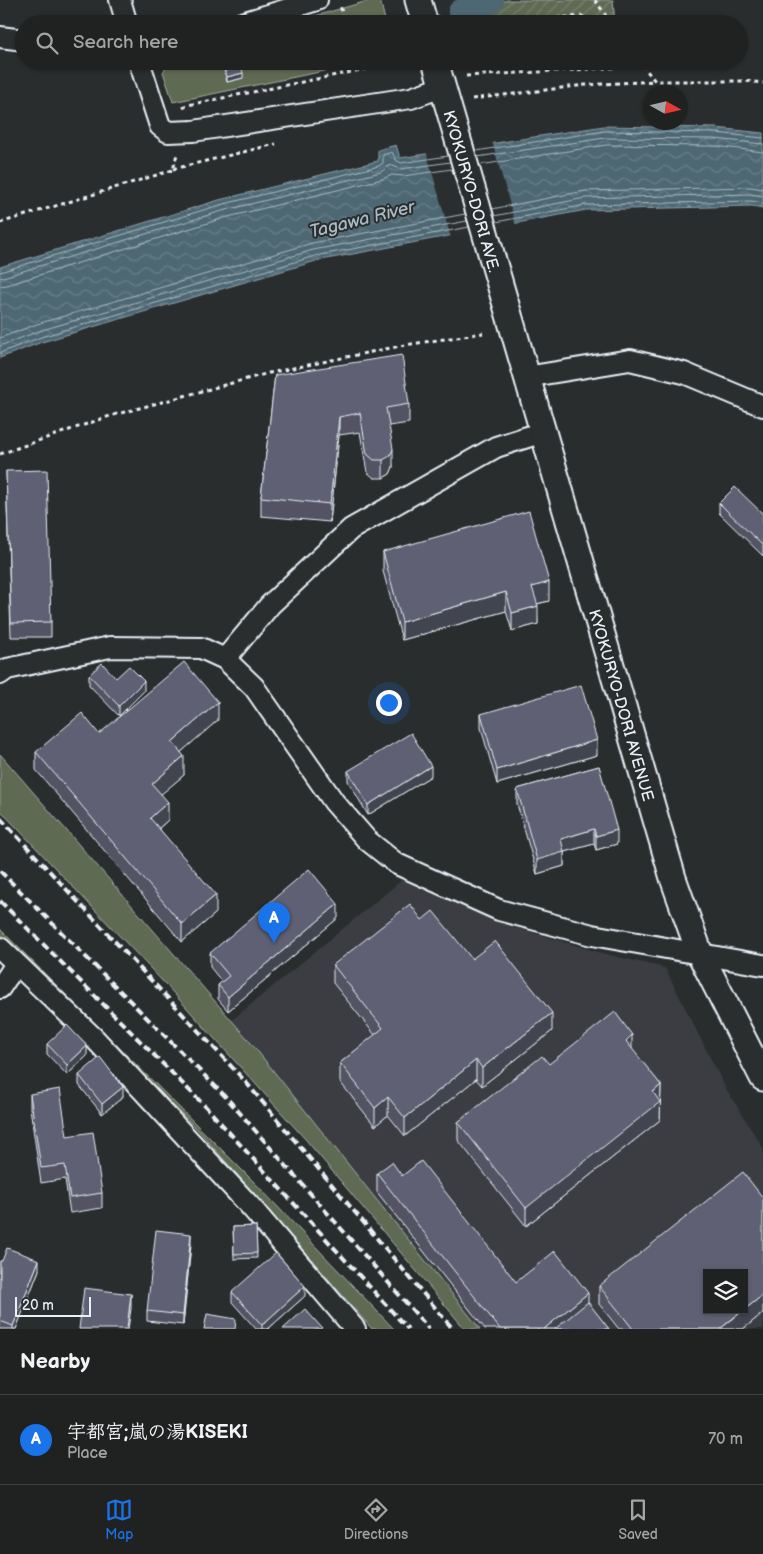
<!DOCTYPE html>
<html lang="en">
<head>
<meta charset="utf-8">
<style>
	:root { --surface:#202222; --page:#282a2a; --text:#f1f3f6; --muted:#a2a4a5; --line:#3d3f40; --accent:#1a73e8 }
	body { margin:0; font-family:"Balsamiq Sans","Klee One",sans-serif; background:var(--page); color:var(--text) }
	.controls { position:absolute; right:15px; bottom:15px; display:grid; overflow:hidden; border-radius:0px; box-shadow:0 1px 4px #0004 }
	.controls button { width:45px; height:45px; display:grid; place-items:center; padding:0; border:0; border-bottom:1px solid var(--line); background:var(--surface); color:var(--text); font:25px sans-serif }
	.compass { position:absolute; left:643px; top:85px; width:45px; height:45px; border-radius:50%; background:var(--surface); box-shadow:0 1px 4px #0004; rotate:98deg }
	.scale { position:absolute; left:15px; bottom:12px; width:76px; box-sizing:border-box; padding-left:5px; border:2px solid #e8f1f8; border-top:0; font-size:14px; line-height:18px; white-space:nowrap; color:#e8f1f8; -webkit-text-stroke:4px #2a2d2e; paint-order:stroke }
	.you { position:absolute; left:388px; top:702px; width:18px; height:18px; margin:-12px; border:4px solid #fff; border-radius:50%; background:#1a73e8; box-shadow:0 0 0 8px #1a73e833 }
	.badge { display:grid; place-items:center; width:32px; height:32px; border-radius:50%; background:var(--accent); color:#fff; font-size:16px; font-weight:700 }
	.pin { position:absolute; translate:-50% -41px; filter:drop-shadow(0 1px 2px #0008) }
	.pin::after { content:''; position:absolute; top:26px; width:18px; height:15px; background:inherit; clip-path:polygon(0 0,100% 0,50% 100%) }
	.list { margin:0; padding:0; list-style:none }
	h2 { display:flex; justify-content:space-between; align-items:center; height:65px; margin:0; padding:0 20px; font-size:21px }
	h2 small { font-size:16px; font-weight:400; color:var(--muted) }
	.list li { display:grid; grid-template-columns:32px 1fr auto; gap:15px; align-items:center; box-sizing:border-box; height:90px; padding:0 20px; border-top:1px solid var(--line) }
	.list b { display:block; font-size:19px; white-space:nowrap }
	.list p { margin:0; font-size:16px; white-space:nowrap; color:var(--muted) }
	.list em { font-size:16px; font-style:normal; color:var(--muted) }
	.icon { flex:none; width:28px; height:28px; fill:none; stroke:currentColor; stroke-width:2; stroke-linecap:round; stroke-linejoin:round }
	.map { position:relative; flex:none; width:763px; height:1329px; overflow:hidden }
	.search { position:absolute; background:var(--surface); box-shadow:0 1px 4px #0004; left:15px; right:15px; top:15px; height:55px; display:flex; align-items:center; gap:12px; box-sizing:border-box; padding:0 18px; border-radius:28px; color:var(--muted); font-size:19px }
	.sheet { height:155px; background:var(--surface) }
	nav { display:flex; justify-content:space-around; align-items:center; box-sizing:border-box; height:70px; border-top:1px solid var(--line); background:var(--surface); font-size:14px; color:var(--muted) }
	nav a { display:grid; justify-items:center; gap:2px }
	nav .on { color:var(--accent) }
	.map>svg:first-child { display:block }
</style>
</head>
<body>
<div class="map">
<svg width="763" height="1329" viewBox="0 0 763 1329">
	<defs>
		<pattern id="garden-furrows" width="10" height="10" patternUnits="userSpaceOnUse" patternTransform="scale(1.25)"><rect width="10" height="10" fill="#5e6b53"/><path d="M-1 1l2-2M0 10L10 0M9 11l2-2" fill="none" stroke="#75816c"/></pattern>
		<pattern id="water-waves" width="16" height="10" patternUnits="userSpaceOnUse" patternTransform="scale(1.25)"><rect width="16" height="10" fill="#4e6873"/><path d="M0 5q4-4 8 0t8 0" fill="none" stroke="#687e88"/></pattern>
	</defs>
	<rect width="100%" height="100%" fill="#2a2d2e"/>
	<filter id="ink" filterUnits="userSpaceOnUse"><feTurbulence type="fractalNoise" baseFrequency=".02" numOctaves="2"/><feDisplacementMap in="SourceGraphic" scale="10" xChannelSelector="R" yChannelSelector="G"/><feConvolveMatrix kernelMatrix="1 2 1 2 8 2 1 2 1" color-interpolation-filters="sRGB"/></filter>
	<g filter="url(#ink)">
		<path fill="#3a3d43" fill-rule="evenodd" d="M 402,880 L 504,924 L 605,954 L 665,968 L 725,1087 L 763,1148 L 763,1329 L 480,1329 L 232,1020 ZM 707,1273 L 744,1273 L 744,1310 L 707,1310 Z"/>
		<path fill="#5e6b53" stroke="#a3aea6" d="M 371,0 L 380,0 L 386,24 L 287,24 Z
			M 171,61 L 373,61 L 173,102 L 163,72 Z
			M 0,754 L 247,1038 L 480,1329 L 465,1329 L 306,1140 L 168,987 L 0,810 Z
			M 0,929 L 257,1185 L 394,1329 L 372,1329 L 198,1130 L 0,933 Z"/>
		<path fill="url(#garden-furrows)" stroke="#a3aea6" d="M 507,0 L 613,0 L 615,24 L 461,24 L 460,20 Z
			M 472,61 L 618,61 L 618,62 L 474,68 Z"/>
		<path fill="url(#water-waves)" stroke="#8c9fa8" d="M 604,126 L 716,128 L 763,133 L 763,208 L 752,206 L 586,210 L 316,261 L 42,342 L 0,358 L 0,267 L 219,200 L 378,161 L 378,150 L 396,145 L 400,158 Z"/>
		<path fill="#2a2d2e" d="M 492,141 L 516,226 L 451,238 L 426,151 Z"/>
		<g fill="none" stroke-linecap="round" stroke-linejoin="round">
			<path stroke="#aabac3" stroke-width="1" d="M 476,151 L 605,131 L 716,133 L 763,138
				M 477,157 L 605,138 L 715,139 L 763,144
				M 480,165 L 606,145 L 715,146 L 763,152
				M 492,209 L 585,191 L 751,187 L 763,189
				M 494,216 L 585,198 L 751,194 L 763,196
				M 496,222 L 586,205 L 751,201 L 763,203
				M 0,272 L 220,205 L 379,166 L 383,163 L 383,155 L 392,152 L 396,160 L 401,163 L 448,156
				M 0,278 L 222,211 L 381,172 L 390,165 L 401,169 L 450,162
				M 0,286 L 7,285 L 224,218 L 382,179 L 392,175 L 403,176 L 452,169
				M 0,338 L 37,324 L 312,243 L 465,214
				M 0,346 L 39,331 L 313,250 L 467,221
				M 0,353 L 41,337 L 315,256 L 469,227"/>
			<path stroke="#4e6873" stroke-width="26" d="M 461,12 L 491,0"/>
			<defs>
				<path id="minor" d="M 120,0 L 127,24
					M 239,24 L 317,0
					M 0,37 L 24,40
					M 139,61 L 160,126 L 168,132 L 193,131 L 411,98 L 442,87
					M 526,377 L 630,360 L 684,373 L 763,406
					M 225,659 L 270,605 L 351,529 L 496,447 L 543,432
					M 0,674 L 7,669 L 110,647 L 201,648 L 225,659 L 254,687 L 334,802 L 367,840 L 397,864 L 499,910 L 592,935 L 763,965
					M 0,948 L 95,1039 L 251,1207 L 355,1329
					M 0,988 L 16,964"/>
				<path id="tertiary" d="M 418,0 L 425,24
					M 435,61 L 673,878 L 700,954 L 763,1078"/>
			</defs>
			<use href="#minor" stroke="#e8f1f8" stroke-width="24"/>
			<use href="#tertiary" stroke="#e8f1f8" stroke-width="29"/>
			<path stroke="#e8f1f8" stroke-width="3" stroke-dasharray="4 4" stroke-linecap="butt" d="M 595,0 L 605,14 L 608,24
				M 331,24 L 345,20 L 340,6
				M 552,24 L 555,18 L 582,16 L 594,24
				M 195,61 L 196,65 L 207,61
				M 498,61 L 509,64 L 522,64
				M 531,64 L 552,61
				M 466,76 L 643,66 L 655,81 L 745,81 L 763,83
				M 472,99 L 586,85 L 655,81
				M 183,108 L 188,105 L 406,61
				M 173,169 L 276,144
				M 0,223 L 173,170 L 177,154
				M 0,454 L 110,416 L 269,373 L 405,345 L 483,333"/>
			<use href="#minor" stroke="#2a2d2e" stroke-width="20"/>
			<use href="#tertiary" stroke="#2a2d2e" stroke-width="25"/>
			<path stroke="#e8f1f8" stroke-width="4" stroke-dasharray="8 4" stroke-linecap="butt" d="M 0,818 L 244,1080 L 453,1329
				M 0,871 L 225,1096 L 429,1329
				M 0,901 L 206,1107 L 408,1329"/>
		</g>
		<path fill="#525363" stroke="#e8f1f8" d="M 223,61 L 243,78 L 227,82 L 223,66 Z
			M 518,61 L 534,61 L 534,66 L 518,67 Z
			M 275,375 L 409,404 L 409,423 L 389,426 L 393,467 L 390,474 L 383,478 L 374,478 L 367,472 L 360,432 L 339,435 L 330,522 L 261,516 L 261,497 Z
			M 6,471 L 51,622 L 51,637 L 11,637 Z
			M 719,503 L 763,514 L 763,556 L 719,513 Z
			M 383,552 L 549,601 L 537,604 L 538,624 L 512,631 L 506,611 L 402,640 L 383,571 Z
			M 89,675 L 116,678 L 144,691 L 119,716 L 89,685 Z
			M 481,714 L 597,755 L 497,784 L 481,728 Z
			M 218,720 L 181,752 L 184,775 L 161,794 L 168,820 L 159,828 L 216,913 L 182,942 L 36,770 L 36,752 Z
			M 599,766 L 617,844 L 596,850 L 594,844 L 564,852 L 564,866 L 537,874 L 517,804 L 517,789 Z
			M 348,771 L 431,776 L 368,815 L 348,781 Z
			M 338,918 L 228,1011 L 218,999 L 218,985 L 222,982 L 210,967 L 210,953 Z
			M 422,920 L 552,1031 L 482,1086 L 476,1079 L 405,1136 L 388,1115 L 375,1126 L 340,1082 L 340,1063 L 375,1035 L 333,983 L 333,965 Z
			M 47,1044 L 87,1056 L 67,1075 L 47,1054 Z
			M 632,1050 L 661,1085 L 660,1120 L 526,1226 L 458,1140 L 458,1122 L 549,1064 Z
			M 79,1075 L 123,1097 L 102,1114 L 79,1085 Z
			M 30,1094 L 67,1136 L 102,1193 L 102,1208 L 70,1213 L 65,1179 L 41,1183 L 30,1108 Z
			M 377,1173 L 402,1176 L 516,1282 L 588,1303 L 609,1329 L 485,1329 L 377,1192 Z
			M 256,1226 L 257,1258 L 234,1259 L 233,1227 Z
			M 191,1244 L 183,1325 L 147,1321 L 147,1311 Z
			M 0,1261 L 39,1270 L 16,1329 L 0,1329 Z
			M 599,1286 L 763,1313 L 743,1329 L 619,1329 L 599,1304 Z
			M 232,1292 L 305,1296 L 268,1329 L 256,1329 L 232,1302 Z"/>
		<path fill="#424450" stroke="#e8f1f8" d="M 476,61 L 485,61 L 476,64 Z
			M 243,73 L 243,78 L 227,82 L 227,77 Z
			M 339,417 L 339,435 L 330,522 L 330,504 Z
			M 393,449 L 393,467 L 390,474 L 383,478 L 383,460 Z
			M 549,582 L 549,601 L 532,605 L 532,587 Z
			M 506,592 L 506,611 L 402,640 L 402,622 Z
			M 538,606 L 538,624 L 512,631 L 512,613 Z
			M 144,681 L 144,691 L 119,716 L 119,706 Z
			M 218,702 L 218,720 L 172,760 L 172,742 Z
			M 597,740 L 597,755 L 497,784 L 497,770 Z
			M 184,756 L 184,775 L 152,802 L 152,784 Z
			M 431,766 L 431,776 L 368,815 L 368,805 Z
			M 168,802 L 168,820 L 150,836 L 150,818 Z
			M 594,829 L 594,844 L 564,852 L 564,866 L 537,874 L 537,860 L 561,839 Z
			M 617,830 L 617,844 L 596,850 L 596,836 Z
			M 216,895 L 216,913 L 182,942 L 182,924 Z
			M 338,904 L 338,918 L 228,1011 L 228,997 Z
			M 552,1013 L 552,1031 L 482,1086 L 482,1068 Z
			M 632,1035 L 632,1054 L 626,1041 Z
			M 87,1046 L 87,1056 L 67,1075 L 67,1065 Z
			M 476,1060 L 476,1079 L 405,1136 L 405,1118 Z
			M 661,1085 L 660,1120 L 526,1226 L 526,1208 Z
			M 123,1087 L 123,1097 L 102,1114 L 102,1104 Z
			M 388,1097 L 388,1115 L 375,1126 L 375,1108 Z
			M 191,1234 L 191,1244 L 183,1325 L 183,1315 Z
			M 39,1260 L 39,1270 L 16,1329 L 13,1329 L 13,1326 Z
			M 305,1286 L 305,1296 L 268,1329 L 262,1329 L 262,1325 Z
			M 588,1293 L 588,1312 L 567,1329 L 544,1329 Z
			M 131,1294 L 131,1309 L 128,1329 L 127,1329 Z
			M 763,1295 L 763,1313 L 743,1329 L 720,1329 Z"/>
		<path fill="#5f6173" stroke="#e8f1f8" d="M 223,61 L 240,61 L 243,73 L 227,77 Z
			M 402,355 L 409,404 L 386,408 L 393,449 L 390,456 L 383,460 L 374,460 L 367,454 L 360,413 L 339,417 L 330,504 L 261,497 L 275,375 Z
			M 47,470 L 51,622 L 11,623 L 6,471 Z
			M 735,487 L 763,514 L 763,546 L 719,503 Z
			M 529,511 L 549,582 L 532,587 L 538,606 L 512,613 L 506,592 L 402,622 L 383,552 Z
			M 184,662 L 218,702 L 172,742 L 184,756 L 152,784 L 168,802 L 150,818 L 216,895 L 182,924 L 36,752 L 82,713 L 99,734 Z
			M 102,663 L 116,678 L 129,666 L 144,681 L 119,706 L 89,675 Z
			M 581,685 L 597,740 L 497,770 L 481,714 Z
			M 411,733 L 431,766 L 368,805 L 348,771 Z
			M 599,766 L 617,830 L 596,836 L 594,829 L 561,839 L 564,852 L 537,860 L 517,789 Z
			M 309,869 L 338,904 L 228,997 L 218,985 L 229,976 L 210,953 Z
			M 410,904 L 422,920 L 433,911 L 472,959 L 495,941 L 552,1013 L 482,1068 L 476,1060 L 405,1118 L 388,1097 L 375,1108 L 340,1063 L 383,1028 L 333,965 Z
			M 615,1012 L 632,1035 L 626,1041 L 661,1085 L 653,1092 L 660,1102 L 526,1208 L 458,1122 L 542,1056 L 549,1064 Z
			M 67,1025 L 87,1046 L 67,1065 L 47,1044 Z
			M 100,1057 L 123,1087 L 102,1104 L 79,1075 Z
			M 60,1089 L 67,1136 L 93,1132 L 102,1193 L 70,1198 L 65,1165 L 41,1168 L 30,1094 Z
			M 421,1161 L 516,1282 L 555,1251 L 588,1293 L 544,1329 L 500,1329 L 377,1173 L 392,1162 L 402,1176 Z
			M 743,1172 L 763,1198 L 763,1295 L 744,1310 L 744,1273 L 707,1273 L 707,1310 L 743,1310 L 720,1329 L 633,1329 L 599,1286 Z
			M 256,1226 L 257,1253 L 234,1254 L 233,1227 Z
			M 156,1230 L 191,1234 L 183,1315 L 147,1311 Z
			M 7,1248 L 39,1260 L 13,1326 L 0,1321 L 0,1261 L 2,1261 Z
			M 276,1253 L 305,1286 L 262,1325 L 232,1292 Z
			M 84,1288 L 131,1294 L 127,1329 L 79,1329 Z
			M 588,1302 L 609,1329 L 555,1329 Z
			M 305,1309 L 322,1328 L 320,1329 L 283,1329 Z
			M 207,1314 L 236,1319 L 235,1329 L 204,1329 Z"/>
	</g>
	<g text-anchor="middle" stroke-width="4" stroke-linejoin="round" paint-order="stroke">
		<g font-size="16" fill="#e8f1f8" stroke="#2a2d2e">
			<text transform="translate(472 191) rotate(74)" y="6">KYOKURYO-DORI AVE.</text>
			<text transform="translate(622 705) rotate(74)" y="6">KYOKURYO-DORI AVENUE</text>
		</g>
		<g font-size="18" font-style="italic" fill="#aabac3" stroke="#2a2d2e">
			<text transform="translate(362 219) rotate(-14)" y="6">Tagawa River</text>
		</g>
	</g>
</svg>
<div class="controls">
<button><svg class="icon" aria-label="layers" viewBox="0 0 24 24"><path d="M12 4l9 5-9 5-9-5zM3 14l9 5 9-5"/></svg></button>
</div>
<svg class="compass" viewBox="-18 -18 36 36"><path d="M0-13l5 13h-10z" fill="#e53935"/><path d="M0 13l5-13h-10z" fill="#a2a4a5"/></svg>
<div class="scale">20 m</div>
<div class="you"></div>
<div class="pin badge" style="left:274px;top:943px">A</div>
<div class="search"><svg class="icon" aria-label="search" viewBox="0 0 24 24"><circle cx="10" cy="10" r="6"/><path d="M15 15l6 6"/></svg>Search here</div>
</div>
<section class="sheet">
<h2>Nearby<small></small></h2>
<ul class="list">
<li><span class="badge">A</span><div><b>宇都宮;嵐の湯KISEKI</b><p>Place</p></div><em>70 m</em></li>
</ul>
</section>
<nav>
<a class="on"><svg class="icon" aria-label="map" viewBox="0 0 24 24"><path d="M3 6l6-2 6 2 6-2v14l-6 2-6-2-6 2zM9 4v14M15 6v14"/></svg>Map</a>
<a><svg class="icon" aria-label="directions" viewBox="0 0 24 24"><path d="M12 3l9 9-9 9-9-9zM9 14v-3h6M13 9l2 2-2 2"/></svg>Directions</a>
<a><svg class="icon" aria-label="saved" viewBox="0 0 24 24"><path d="M7 4h10v16l-5-4-5 4z"/></svg>Saved</a>
</nav>
</body>
</html>
